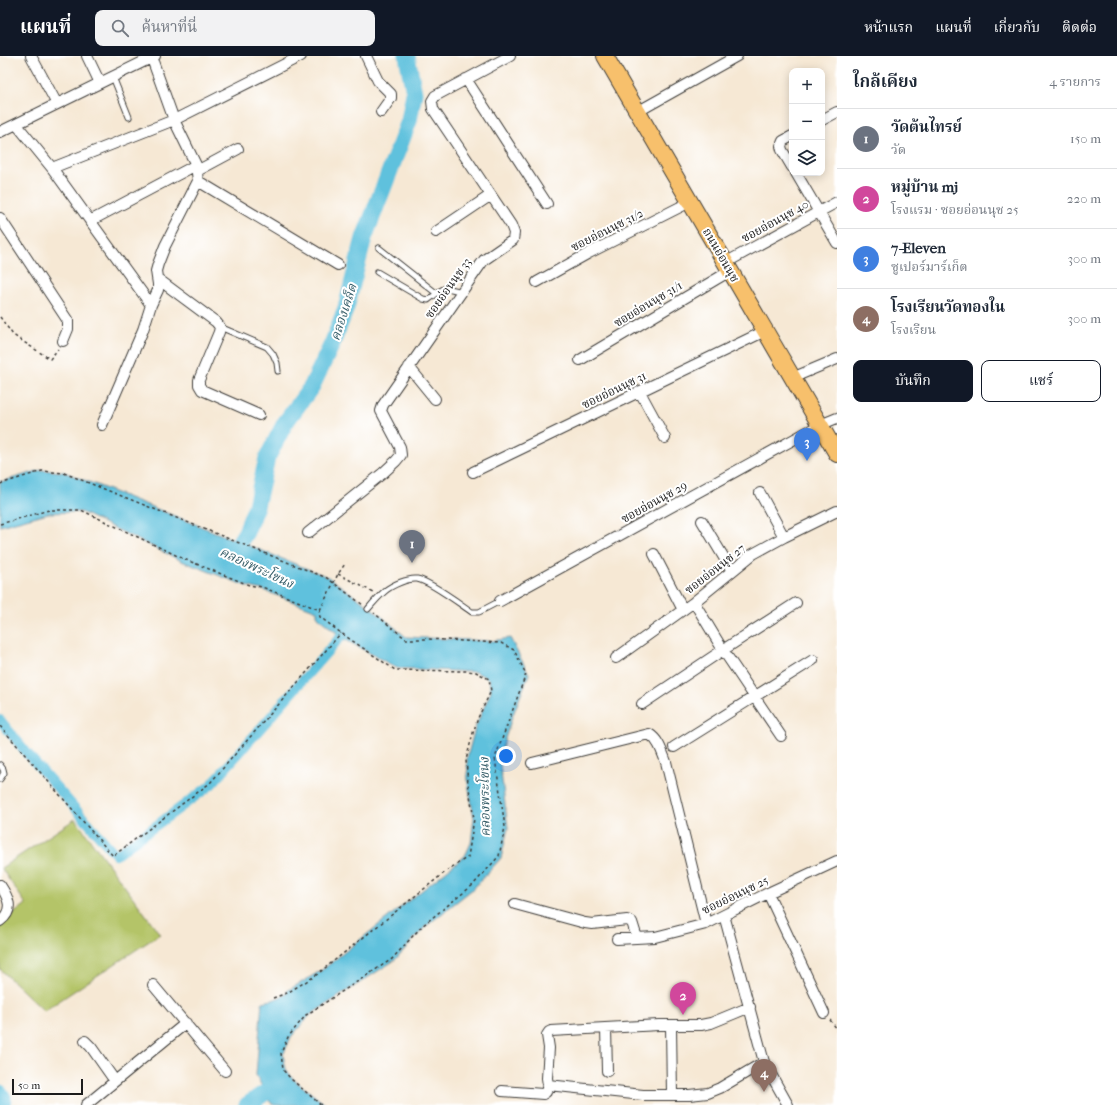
<!DOCTYPE html>
<html lang="th">
<head>
<meta charset="utf-8">
<style>
	:root { --surface:#fff; --page:#f2f2f3; --text:#1f2937; --muted:#747a83; --line:#e0e1e3; --accent:#111827 }
	body { margin:0; font-family:"IM FELL French Canon","Noto Serif Thai",serif; background:var(--page); color:var(--text) }
	.controls { position:absolute; right:12px; top:12px; display:grid; overflow:hidden; border-radius:8px; box-shadow:0 2px 10px #0003 }
	.controls button { width:36px; height:36px; display:grid; place-items:center; padding:0; border:0; border-bottom:1px solid var(--line); background:var(--surface); color:var(--text); font:20px sans-serif }
	.scale { position:absolute; left:12px; bottom:10px; width:71px; box-sizing:border-box; padding-left:4px; border:2px solid #1c1c1c; border-top:0; font-size:11px; line-height:14px; white-space:nowrap; color:#1c1c1c; -webkit-text-stroke:3px #fff; paint-order:stroke }
	.you { position:absolute; left:506px; top:700px; width:14px; height:14px; margin:-10px; border:3px solid #fff; border-radius:50%; background:#1a73e8; box-shadow:0 0 0 6px #1a73e833 }
	.badge { display:grid; place-items:center; width:26px; height:26px; border-radius:50%; background:var(--accent); color:#fff; font-size:13px; font-weight:700 }
	.pin { position:absolute; translate:-50% -33px; filter:drop-shadow(0 1px 2px #0008) }
	.pin::after { content:''; position:absolute; top:21px; width:14px; height:12px; background:inherit; clip-path:polygon(0 0,100% 0,50% 100%) }
	.list { margin:0; padding:0; list-style:none }
	h2 { display:flex; justify-content:space-between; align-items:center; height:52px; margin:0; padding:0 16px; font-size:17px }
	h2 small { font-size:13px; font-weight:400; color:var(--muted) }
	.list li { display:grid; grid-template-columns:26px 1fr auto; gap:12px; align-items:center; box-sizing:border-box; height:60px; padding:0 16px; border-top:1px solid var(--line) }
	.list b { display:block; font-size:15px; white-space:nowrap }
	.list p { margin:0; font-size:13px; white-space:nowrap; color:var(--muted) }
	.list em { font-size:13px; font-style:normal; color:var(--muted) }
	.actions { display:flex; gap:8px; padding:12px 16px }
	.actions a { flex:1; padding:9px 0; border:1px solid var(--accent); border-radius:8px; text-align:center; font-size:14px; color:var(--accent) }
	.actions .main { background:var(--accent); color:#fff }
	.icon { flex:none; width:22px; height:22px; fill:none; stroke:currentColor; stroke-width:2; stroke-linecap:round; stroke-linejoin:round }
	.map { position:relative; flex:none; width:837px; height:1049px; overflow:hidden }
	header { display:flex; align-items:center; gap:24px; box-sizing:border-box; height:56px; padding:0 20px; background:var(--accent); color:#fff }
	header strong { font-size:19px }
	nav { display:flex; gap:22px; margin-inline-start:auto; font-size:14px }
	.search { width:280px; height:36px; background:var(--page); display:flex; align-items:center; gap:10px; box-sizing:border-box; padding:0 14px; border-radius:8px; color:var(--muted); font-size:15px }
	main { display:flex }
	aside { flex:1; background:var(--surface) }
	.map>svg:first-child { display:block }
</style>
</head>
<body>
<header>
<strong>แผนที่</strong>
<div class="search"><svg class="icon" aria-label="search" viewBox="0 0 24 24"><circle cx="10" cy="10" r="6"/><path d="M15 15l6 6"/></svg>ค้นหาที่นี่</div>
<nav><a>หน้าแรก</a><a>แผนที่</a><a>เกี่ยวกับ</a><a>ติดต่อ</a></nav>
</header>
<main>
<div class="map">
<svg width="837" height="1049" viewBox="0 0 837 1049">
	<rect width="100%" height="100%" fill="#fff"/>
	<filter id="ink" filterUnits="userSpaceOnUse"><feTurbulence type="fractalNoise" baseFrequency=".025" numOctaves="2"/><feDisplacementMap in="SourceGraphic" scale="8" xChannelSelector="R" yChannelSelector="G"/><feConvolveMatrix kernelMatrix="1 2 1 2 8 2 1 2 1" color-interpolation-filters="sRGB"/></filter>
	<filter id="wash" filterUnits="userSpaceOnUse"><feTurbulence type="fractalNoise" baseFrequency=".012" numOctaves="4" result="noise"/><feDisplacementMap in="SourceGraphic" scale="16" xChannelSelector="R" yChannelSelector="G"/><feGaussianBlur stdDeviation="0.9" result="paint"/><feColorMatrix in="noise" values="0 0 0 0 0 0 0 0 0 0 0 0 0 0 0 0 0 1.4 0 .05"/><feComposite in="paint" operator="in"/></filter>
	<g filter="url(#wash)">
		<rect width="100%" height="100%" fill="#f6e8d4"/>
		<path fill="#b4c467" stroke="#687042" d="M 75,763 L 160,878 L 44,955 L 0,913 L 0,868 L 26,848 L 1,812 Z"/>
		<path fill="#5fc1dd" stroke="#3e6e7c" d="M 41,414 L 64,416 L 328,521 L 370,551 L 406,581 L 491,585 L 510,582 L 529,618 L 512,661 L 499,701 L 508,772 L 501,802 L 474,832 L 425,871 L 395,904 L 310,959 L 291,981 L 283,999 L 286,1013 L 293,1023 L 326,1049 L 274,1049 L 270,1046 L 256,1019 L 262,946 L 273,944 L 287,938 L 287,935 L 322,914 L 465,800 L 471,787 L 474,762 L 468,727 L 467,702 L 475,672 L 491,635 L 489,623 L 476,616 L 397,612 L 344,583 L 320,563 L 317,559 L 317,555 L 263,534 L 249,531 L 184,506 L 81,456 L 48,457 L 0,470 L 0,426 Z"/>
		<g fill="none" stroke-linecap="round" stroke-linejoin="round">
			<path stroke="#5fc1dd" stroke-width="10" d="M 0,664 L 31,702 L 116,799 L 211,729 L 349,571"/>
			<path stroke="#5fc1dd" stroke-width="17" d="M 232,498 L 246,476 L 256,450 L 267,402 L 285,367 L 312,330 L 332,288 L 346,252 L 364,182 L 409,65 L 414,37 L 407,0
				M 0,1037 L 3,1042 L 2,1049
				M 247,1049 L 275,1030"/>
		</g>
	</g>
	<g filter="url(#ink)">
		<g fill="none" stroke-linecap="round" stroke-linejoin="round">
			<defs>
				<path id="service" d="M 113,21 L 129,61
					M 379,192 L 436,237
					M 377,216 L 423,243 L 428,244 C 444,233 441,229 461,236
					M 220,271 L 267,291 L 273,298 L 277,307 L 278,315
					M 368,553 C 373,547 379,540 385,535 C 392,529 408,522 417,523 C 430,525 460,548 472,556 L 479,556 L 500,545
					M 0,709 L 3,713 L 4,717 L 0,723"/>
				<path id="minor" d="M 31,0 L 57,48
					M 87,0 L 100,27
					M 366,0 L 378,25 L 391,38 L 391,42 L 381,56
					M 466,23 L 547,148
					M 637,56 L 737,0
					M 822,64 L 837,56
					M 17,69 L 52,112 L 151,249
					M 0,76 L 155,0
					M 792,80 L 783,85 L 781,90 L 782,94 L 792,111
					M 52,112 L 174,64 L 301,0
					M 197,115 L 238,93
					M 796,117 L 837,187
					M 198,125 L 338,209
					M 0,162 L 68,265 L 68,273 L 63,285
					M 90,165 L 196,109
					M 436,176 L 491,139
					M 725,207 L 837,146
					M 158,223 L 216,266 L 220,271 L 219,276 L 199,324 L 199,329 L 202,334 L 259,359
					M 537,226 L 589,197 L 690,146
					M 580,304 L 730,215
					M 409,311 L 435,343
					M 792,322 L 837,303
					M 640,336 L 665,382
					M 102,369 L 143,274 L 151,249 L 158,234 L 158,228 L 156,215 L 158,208 L 165,190 L 198,125 L 196,109 L 174,64 L 151,0
					M 473,416 L 765,275
					M 760,437 L 784,481
					M 702,465 L 732,515
					M 308,477 L 383,417 L 396,405 L 401,399 L 400,391 L 381,355 L 383,349 L 481,208 L 484,204 L 513,184 L 514,177 L 511,169 L 433,53 L 432,45 L 435,40 L 510,0
					M 654,498 L 683,554
					M 500,545 L 820,369 L 837,362
					M 694,546 L 723,594 L 781,680
					M 616,602 L 694,546 L 753,498 L 784,481 L 837,455
					M 642,648 L 723,594 L 796,547
					M 674,691 L 813,604
					M 532,707 L 649,678 C 659,684 662,696 666,706 L 706,868
					M 0,829 C 8,841 15,854 0,865
					M 768,837 L 824,957
					M 515,848 L 585,867 L 592,868 L 627,864 L 632,866 L 637,882
					M 617,883 L 655,881 L 706,868 L 768,837 L 837,805
					M 153,929 L 225,1015
					M 671,969 L 672,1039
					M 606,972 L 607,1015
					M 85,985 L 91,991 L 115,1025
					M 764,1006 L 788,1049
					M 548,1029 L 643,1039 L 689,1039 L 708,1037 L 720,1032 L 764,1006 L 724,859
					M 502,1035 L 543,1038 L 546,1036 L 548,1029 L 547,1022 L 549,992 L 547,979 L 549,976 L 551,975 L 659,969 L 701,969 L 711,967 L 750,951
					M 86,1049 L 186,967"/>
				<path id="primary" d="M 605,0 L 837,398"/>
			</defs>
			<use href="#service" stroke="#3d3b38" stroke-width="7"/>
			<use href="#minor" stroke="#3d3b38" stroke-width="12"/>
			<use href="#primary" stroke="#3d3b38" stroke-width="18"/>
			<path stroke="#3d3b38" stroke-width="1.5" stroke-dasharray="3 3" stroke-linecap="butt" d="M 0,261 L 13,279 L 50,303 L 58,293
				M 0,428 L 42,415 L 64,417 L 327,522 L 363,549
				M 0,468 L 49,454 L 81,454 L 184,503 L 249,529 L 262,531 L 320,554 L 319,557 L 320,561 L 341,577 L 395,614 L 466,615 L 476,616 L 489,623 L 491,635 L 478,662 L 473,677 L 466,704 L 468,727 L 474,763 L 468,801 L 449,813 L 315,920 L 287,937 L 273,942
				M 338,518 L 373,536
				M 320,554 L 338,518 L 345,508
				M 0,670 L 113,800 L 210,727 L 341,577
				M 830,964 L 837,973
				M 321,1049 L 291,1023 L 283,1014 L 281,997 L 288,981 L 306,959 L 392,903 L 422,870 L 473,829 L 499,800 L 505,771 L 495,702 L 526,618 L 514,594 L 501,587 L 427,583 L 406,583 L 374,557"/>
			<use href="#service" stroke="#fff" stroke-width="5"/>
			<use href="#minor" stroke="#fff" stroke-width="10"/>
			<use href="#primary" stroke="#f7c06c" stroke-width="16"/>
		</g>
	</g>
	<g text-anchor="middle" stroke-width="4" stroke-linejoin="round" paint-order="stroke">
		<g font-size="12" fill="#1c1c1c" stroke="#fff">
			<text transform="translate(775 165) rotate(-29)" y="4">ซอยอ่อนนุช 40</text>
			<text transform="translate(607 174) rotate(-27)" y="4">ซอยอ่อนนุช 31/2</text>
			<text transform="translate(721 199) rotate(60)" y="4">ถนนอ่อนนุช</text>
			<text transform="translate(448 232) rotate(-55)" y="4">ซอยอ่อนนุช 33</text>
			<text transform="translate(648 248) rotate(-31)" y="4">ซอยอ่อนนุช 31/1</text>
			<text transform="translate(614 334) rotate(-26)" y="4">ซอยอ่อนนุช 31</text>
			<text transform="translate(654 446) rotate(-29)" y="4">ซอยอ่อนนุช 29</text>
			<text transform="translate(715 513) rotate(-38)" y="4">ซอยอ่อนนุช 27</text>
			<text transform="translate(735 839) rotate(-26)" y="4">ซอยอ่อนนุช 25</text>
		</g>
		<g font-size="13" font-style="italic" fill="#375e69" stroke="#fff">
			<text transform="translate(343 256) rotate(-72)" y="5">คลองเคล็ด</text>
			<text transform="translate(257 511) rotate(25)" y="5">คลองพระโขนง</text>
			<text transform="translate(484 741) rotate(-91)" y="5">คลองพระโขนง</text>
		</g>
	</g>
</svg>
<div class="controls">
<button>+</button>
<button>−</button>
<button><svg class="icon" aria-label="layers" viewBox="0 0 24 24"><path d="M12 4l9 5-9 5-9-5zM3 14l9 5 9-5"/></svg></button>
</div>
<div class="scale">50 m</div>
<div class="you"></div>
<div class="pin badge" style="left:412px;top:507px;background:#6b7280">1</div>
<div class="pin badge" style="left:683px;top:959px;background:#d1479c">2</div>
<div class="pin badge" style="left:807px;top:405px;background:#3f7fe0">3</div>
<div class="pin badge" style="left:764px;top:1036px;background:#8d6e63">4</div>
</div>
<aside>
<h2>ใกล้เคียง<small>4 รายการ</small></h2>
<ul class="list">
<li><span class="badge" style="background:#6b7280">1</span><div><b>วัดต้นไทรย์</b><p>วัด</p></div><em>150 m</em></li>
<li><span class="badge" style="background:#d1479c">2</span><div><b>หมู่บ้าน mj</b><p>โรงแรม · ซอยอ่อนนุช 25</p></div><em>220 m</em></li>
<li><span class="badge" style="background:#3f7fe0">3</span><div><b>7-Eleven</b><p>ซูเปอร์มาร์เก็ต</p></div><em>300 m</em></li>
<li><span class="badge" style="background:#8d6e63">4</span><div><b>โรงเรียนวัดทองใน</b><p>โรงเรียน</p></div><em>300 m</em></li>
</ul>
<div class="actions"><a class="main">บันทึก</a><a>แชร์</a></div>
</aside>
</main>
</body>
</html>
